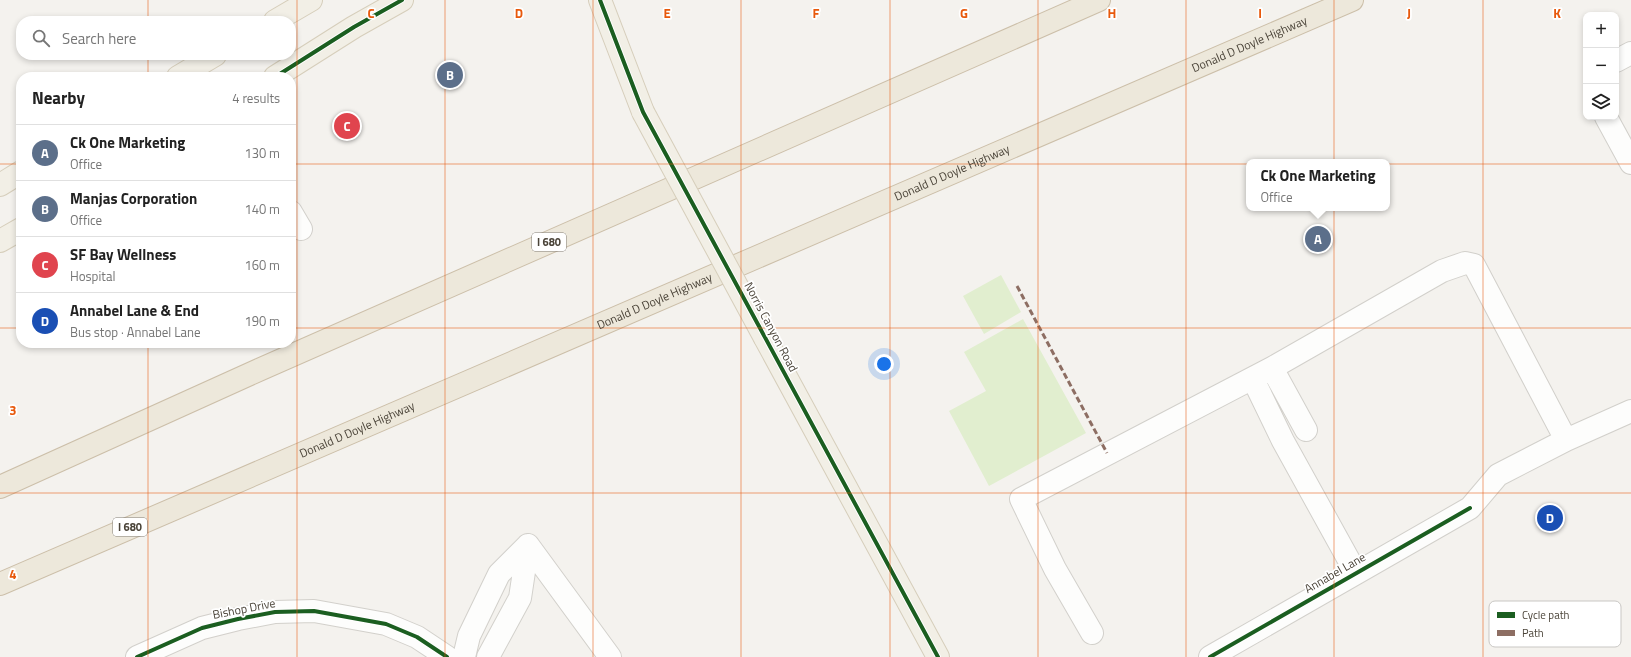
<!DOCTYPE html>
<html lang="en">
<head>
<meta charset="utf-8">
<style>
	:root { --surface:#fff; --page:#f2f2f2; --text:#222; --muted:#767676; --line:#e0e0e0; --accent:#868178 }
	body { margin:0; font-family:"Titillium Web",sans-serif; background:var(--page); color:var(--text) }
	.controls { position:absolute; right:12px; top:12px; display:grid; overflow:hidden; border-radius:8px; box-shadow:0 2px 6px #0003 }
	.controls button { width:36px; height:36px; display:grid; place-items:center; padding:0; border:0; border-bottom:1px solid var(--line); background:var(--surface); color:var(--text); font:20px sans-serif }
	.you { position:absolute; left:884px; top:364px; width:14px; height:14px; margin:-10px; border:3px solid #fff; border-radius:50%; background:#1a73e8; box-shadow:0 0 0 6px #1a73e833 }
	.badge { display:grid; place-items:center; width:26px; height:26px; border-radius:50%; background:var(--accent); color:#fff; font-size:13px; font-weight:700 }
	.pin { position:absolute; translate:-50% -50%; border:2px solid #fff; box-shadow:0 1px 4px #0006 }
	.popup { position:absolute; left:1246px; top:159px; width:144px; height:52px; box-sizing:border-box; display:grid; place-content:center; border-radius:8px; background:var(--surface); filter:drop-shadow(0 1px 3px #0005); font-size:13px; white-space:nowrap; color:var(--muted) }
	.popup b { font-size:15px; color:var(--text) }
	.popup::after { content:''; position:absolute; left:50%; top:100%; margin-left:-8px; border:8px solid transparent; border-top-color:var(--surface) }
	.list { margin:0; padding:0; list-style:none }
	h2 { display:flex; justify-content:space-between; align-items:center; height:52px; margin:0; padding:0 16px; font-size:17px }
	h2 small { font-size:13px; font-weight:400; color:var(--muted) }
	.list li { display:grid; grid-template-columns:26px 1fr auto; gap:12px; align-items:center; box-sizing:border-box; height:56px; padding:0 16px; border-top:1px solid var(--line) }
	.list b { display:block; font-size:15px; white-space:nowrap }
	.list p { margin:0; font-size:13px; white-space:nowrap; color:var(--muted) }
	.list em { font-size:13px; font-style:normal; color:var(--muted) }
	.icon { flex:none; width:22px; height:22px; fill:none; stroke:currentColor; stroke-width:2; stroke-linecap:round; stroke-linejoin:round }
	.map { position:relative; flex:none; width:1631px; height:657px; overflow:hidden }
	.search { position:absolute; background:var(--surface); box-shadow:0 2px 6px #0003; left:16px; top:16px; width:280px; height:44px; display:flex; align-items:center; gap:10px; box-sizing:border-box; padding:0 14px; border-radius:16px; color:var(--muted); font-size:15px }
	.panel { position:absolute; background:var(--surface); box-shadow:0 2px 6px #0003; left:16px; top:72px; width:280px; height:276px; border-radius:16px }
	.map>svg:first-child { display:block }
</style>
</head>
<body>
<div class="map">
<svg width="1631" height="657" viewBox="0 0 1631 657">
	<rect width="100%" height="100%" fill="#f4f2ee"/>
	<path fill="#e1eecf" d="M 1001,275 L 1021,312 L 984,334 L 963,296 Z
		M 1023,319 L 1086,433 L 989,486 L 949,411 L 986,391 L 964,352 Z"/>
	<g fill="none" stroke-linecap="round" stroke-linejoin="round">
		<defs>
			<path id="minor" d="M 1616,61 L 1631,53
				M 1606,117 L 1631,163
				M 291,212 L 301,229
				M 1253,379 L 1283,441 L 1356,573
				M 1306,430 L 1272,368 L 1442,271 L 1465,263 L 1474,265 L 1566,440
				M 528,545 L 610,657
				M 1092,633 L 1055,569 L 1021,499 L 1272,368
				M 137,657 L 202,628 L 238,619 L 275,612 L 314,611 L 386,624 L 417,637 L 447,657
				M 464,657 L 469,636 L 499,574 L 528,545
				M 488,657 L 520,598 L 528,545
				M 1210,657 L 1470,508 L 1498,475 L 1566,440 L 1631,411"/>
			<path id="major" d="M 600,0 L 643,112
				M 275,21 L 311,0
				M 178,77 L 215,55
				M 275,77 L 354,27 L 402,0
				M 0,185 L 21,172
				M 0,241 L 21,229
				M 765,338 L 938,657"/>
			<g id="highway">
				<path d="M 0,487 L 261,369 L 1099,0"/>
				<path id="s1" d="M 0,584 L 1352,0"/>
			</g>
		</defs>
		<use href="#minor" stroke="#d2d0cb" stroke-width="24"/>
		<use href="#major" stroke="#d6cebb" stroke-width="24"/>
		<use href="#highway" stroke="#ccbfa9" stroke-width="24"/>
		<use href="#minor" stroke="#fdfdfc" stroke-width="22"/>
		<use href="#major" stroke="#f2efe6" stroke-width="22"/>
		<use href="#highway" stroke="#ede8db" stroke-width="22"/>
		<defs>
			<path id="major-bridge" d="M 643,112 L 765,338"/>
		</defs>
		<use href="#major-bridge" stroke="#d6cebb" stroke-width="24" stroke-linecap="butt"/>
		<use href="#major-bridge" stroke="#f2efe6" stroke-width="22"/>
		<path stroke="#8d6e63" stroke-width="3" stroke-dasharray="6 3" stroke-linecap="butt" d="M 1017,286 L 1107,453"/>
		<defs>
			<path id="cycleway" d="M 600,0 L 643,112 L 938,657
				M 275,77 L 354,27 L 402,0
				M 137,657 L 202,628 L 238,619 L 275,612 L 314,611 L 386,624 L 417,637 L 447,657
				M 1210,657 L 1470,508"/>
		</defs>
		<use href="#cycleway" stroke="#fff" stroke-width="6"/>
		<use href="#cycleway" stroke="#1b5e20" stroke-width="4"/>
	</g>
	<path fill="none" stroke="#e8590c" stroke-width="1" stroke-opacity="0.55" d="M 148,0 L 148,21M 297,0 L 297,657M 445,0 L 445,657M 593,0 L 593,657M 741,0 L 741,657M 890,0 L 890,657M 1038,0 L 1038,657M 1186,0 L 1186,657M 1334,0 L 1334,657M 1483,0 L 1483,657M 148,55 L 148,77M 0,164 L 21,164M 291,164 L 1631,164M 0,328 L 21,328M 291,328 L 1631,328M 148,343 L 148,657M 0,493 L 1631,493"/>
	<g text-anchor="middle" stroke-width="3.5" stroke-linejoin="round" paint-order="stroke">
		<g fill="#fff" stroke="#817c74" stroke-width="1">
			<rect x="532" y="233" width="34" height="18" rx="3"/>
			<rect x="113" y="518" width="34" height="18" rx="3"/>
		</g>
		<g font-size="11" font-weight="bold" fill="#4b4439">
			<text x="549" y="246">I 680</text>
			<text x="130" y="531">I 680</text>
		</g>
		<g font-size="12" fill="#4b4439" stroke="#fff">
			<text dy="4" stroke="none"><textPath href="#s1" startOffset="1361">Donald D Doyle Highway</textPath></text>
			<text dy="4" stroke="none"><textPath href="#s1" startOffset="1037">Donald D Doyle Highway</textPath></text>
			<text dy="4" stroke="none"><textPath href="#s1" startOffset="713">Donald D Doyle Highway</textPath></text>
			<text transform="translate(771 327) rotate(62)" y="4">Norris Canyon Road</text>
			<text dy="4" stroke="none"><textPath href="#s1" startOffset="389">Donald D Doyle Highway</textPath></text>
			<text transform="translate(1335 573) rotate(-30)" y="4">Annabel Lane</text>
			<text transform="translate(244 609) rotate(-11)" y="4">Bishop Drive</text>
		</g>
	</g>
	<rect x="1489" y="601" width="132" height="46" rx="6" fill="#fff" stroke="#c9c7c4" stroke-width="1"/>
	<rect x="1497" y="612" width="18" height="6" fill="#1b5e20"/>
	<rect x="1497" y="630" width="18" height="6" fill="#8d6e63"/>
	<g font-size="11" fill="#4b4439">
		<text x="1522" y="619">Cycle path</text>
		<text x="1522" y="637">Path</text>
	</g>
	<g font-size="13" text-anchor="middle" font-weight="bold" fill="#e8590c" stroke="#fff" stroke-width="3.5" stroke-linejoin="round" paint-order="stroke">
		<text x="371" y="18">C</text>
		<text x="519" y="18">D</text>
		<text x="667" y="18">E</text>
		<text x="816" y="18">F</text>
		<text x="964" y="18">G</text>
		<text x="1112" y="18">H</text>
		<text x="1260" y="18">I</text>
		<text x="1409" y="18">J</text>
		<text x="1557" y="18">K</text>
		<text x="13" y="415">3</text>
		<text x="13" y="579">4</text>
	</g>
</svg>
<div class="controls">
<button>+</button>
<button>−</button>
<button><svg class="icon" aria-label="layers" viewBox="0 0 24 24"><path d="M12 4l9 5-9 5-9-5zM3 14l9 5 9-5"/></svg></button>
</div>
<div class="you"></div>
<div class="pin badge" style="left:1318px;top:239px;background:#5c6f8a">A</div>
<div class="popup"><b>Ck One Marketing</b>Office</div>
<div class="pin badge" style="left:450px;top:75px;background:#5c6f8a">B</div>
<div class="pin badge" style="left:347px;top:126px;background:#e0444e">C</div>
<div class="pin badge" style="left:1550px;top:518px;background:#1a4fb4">D</div>
<div class="search"><svg class="icon" aria-label="search" viewBox="0 0 24 24"><circle cx="10" cy="10" r="6"/><path d="M15 15l6 6"/></svg>Search here</div>
<section class="panel">
<h2>Nearby<small>4 results</small></h2>
<ul class="list">
<li><span class="badge" style="background:#5c6f8a">A</span><div><b>Ck One Marketing</b><p>Office</p></div><em>130 m</em></li>
<li><span class="badge" style="background:#5c6f8a">B</span><div><b>Manjas Corporation</b><p>Office</p></div><em>140 m</em></li>
<li><span class="badge" style="background:#e0444e">C</span><div><b>SF Bay Wellness</b><p>Hospital</p></div><em>160 m</em></li>
<li><span class="badge" style="background:#1a4fb4">D</span><div><b>Annabel Lane &amp; End</b><p>Bus stop · Annabel Lane</p></div><em>190 m</em></li>
</ul>
</section>
</div>
</body>
</html>
